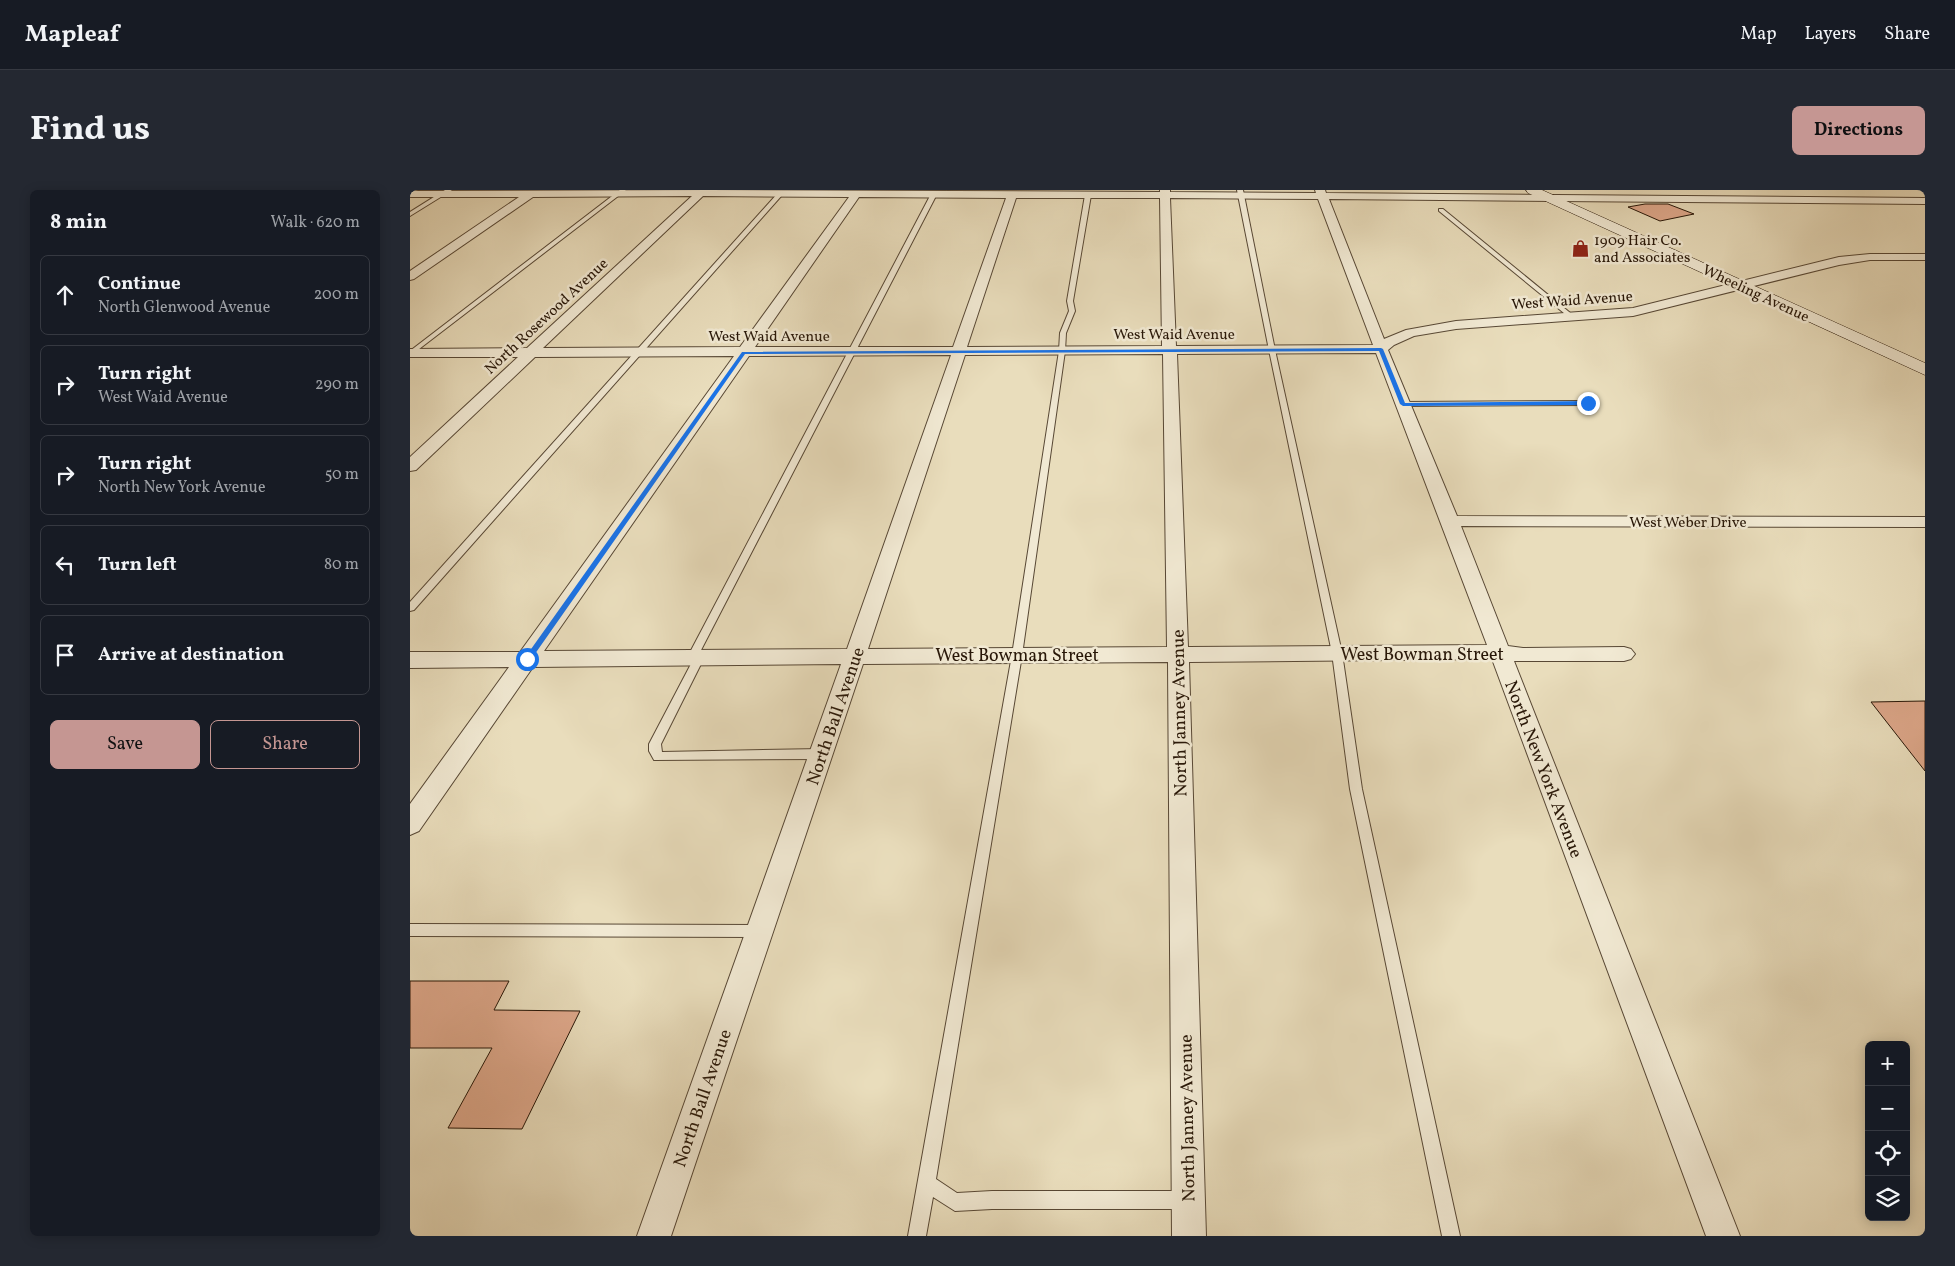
<!DOCTYPE html>
<html lang="en">
<head>
<meta charset="utf-8">
<style>
	:root { --surface:#171b24; --page:#242831; --text:#f1f3f6; --muted:#9ea1a6; --line:#363941; --accent:#c59692 }
	body { margin:0; font-family:Vollkorn,serif; background:var(--page); color:var(--text) }
	.controls { position:absolute; right:15px; bottom:15px; display:grid; overflow:hidden; border-radius:8px; box-shadow:0 2px 12px #0003 }
	.controls button { width:45px; height:45px; display:grid; place-items:center; padding:0; border:0; border-bottom:1px solid var(--line); background:var(--surface); color:var(--text); font:25px sans-serif }
	.stop { position:absolute; width:15px; height:15px; margin:-11px; border:4px solid #1a73e8; border-radius:50%; background:#fff }
	.stop.end { background:#1a73e8; border-color:#fff; box-shadow:0 1px 5px #0008 }
	.list { margin:0; padding:0; list-style:none }
	h2 { display:flex; justify-content:space-between; align-items:center; height:65px; margin:0; padding:0 20px; font-size:21px }
	h2 small { font-size:16px; font-weight:400; color:var(--muted) }
	.list li { display:grid; grid-template-columns:32px 1fr auto; gap:15px; align-items:center; box-sizing:border-box; height:80px; margin:0 10px 10px; padding:0 10px; border:1px solid var(--line); border-radius:8px }
	.list b { display:block; font-size:19px; white-space:nowrap }
	.list p { margin:0; font-size:16px; white-space:nowrap; color:var(--muted) }
	.list em { font-size:16px; font-style:normal; color:var(--muted) }
	.actions { display:flex; gap:10px; padding:15px 20px }
	.actions a { flex:1; padding:11px 0; border:1px solid var(--accent); border-radius:8px; text-align:center; font-size:18px; color:var(--accent) }
	.actions .main { background:var(--accent); color:#111 }
	.icon { flex:none; width:28px; height:28px; fill:none; stroke:currentColor; stroke-width:2; stroke-linecap:round; stroke-linejoin:round }
	.map { position:relative; flex:none; width:1515px; height:1046px; overflow:hidden; border-radius:8px }
	header { display:flex; align-items:center; gap:30px; box-sizing:border-box; height:70px; padding:0 25px; background:var(--surface); border-bottom:1px solid var(--line) }
	header strong { font-size:24px }
	nav { display:flex; gap:28px; margin-inline-start:auto; font-size:18px }
	.intro { display:flex; align-items:center; justify-content:space-between; box-sizing:border-box; height:120px; padding:0 30px }
	h1 { margin:0; font-size:35px }
	.button { padding:12px 22px; border-radius:8px; background:var(--accent); color:#111; font-size:18px; font-weight:700 }
	main { display:flex; gap:30px; padding:0 30px }
	aside { flex:1; background:var(--surface); border-radius:8px; box-shadow:0 2px 12px #0003 }
	.map>svg:first-child { display:block }
</style>
</head>
<body>
<header>
<strong>Mapleaf</strong>
<nav><a>Map</a><a>Layers</a><a>Share</a></nav>
</header>
<div class="intro"><h1>Find us</h1><a class="button">Directions</a></div>
<main>
<aside>
<h2>8 min<small>Walk · 620 m</small></h2>
<ul class="list">
<li><svg class="icon" aria-label="ahead" viewBox="0 0 24 24"><path d="M12 20V5M6 11l6-6 6 6"/></svg><div><b>Continue</b><p>North Glenwood Avenue</p></div><em>200 m</em></li>
<li><svg class="icon" aria-label="right" viewBox="0 0 24 24"><path d="M7 20v-9h11M14 6l5 5-5 5"/></svg><div><b>Turn right</b><p>West Waid Avenue</p></div><em>290 m</em></li>
<li><svg class="icon" aria-label="right" viewBox="0 0 24 24"><path d="M7 20v-9h11M14 6l5 5-5 5"/></svg><div><b>Turn right</b><p>North New York Avenue</p></div><em>50 m</em></li>
<li><svg class="icon" aria-label="left" viewBox="0 0 24 24"><path d="M17 20v-9H6M10 6l-5 5 5 5"/></svg><div><b>Turn left</b></div><em>80 m</em></li>
<li><svg class="icon" aria-label="arrive" viewBox="0 0 24 24"><path d="M6 21V4h12l-3 4 3 4H6"/></svg><div><b>Arrive at destination</b></div></li>
</ul>
<div class="actions"><a class="main">Save</a><a>Share</a></div>
</aside>
<div class="map">
<svg width="1515" height="1046" viewBox="0 0 1515 1046">
	<rect width="100%" height="100%" fill="#e9ddbc"/>
	<filter id="stains"><feTurbulence type="fractalNoise" baseFrequency=".004" numOctaves="4"/><feColorMatrix values="0 0 0 0 .2 0 0 0 0 .09 0 0 0 0 .02 0 0 0 .5 -.17"/></filter>
	<radialGradient id="worn" r=".72"><stop offset=".6" stop-color="#630" stop-opacity="0"/><stop offset="1" stop-color="#630" stop-opacity=".3"/></radialGradient>
	<path fill="#dea88b" stroke="#281708" d="M 1235,14 L 1258,14 L 1284,24 L 1250,31 L 1218,17 Z
		M 1515,511 L 1515,581 L 1461,512 Z
		M 0,791 L 99,791 L 84,820 L 170,821 L 112,939 L 38,938 L 82,858 L 0,858 Z"/>
	<g fill="none" stroke-linecap="round" stroke-linejoin="round">
		<defs>
			<path id="service" d="M 35,0 L 42,0 L 0,26 L 0,22 Z
				M 210,0 L 216,0 L 0,166 L 0,161 Z
				M 827,0 L 833,0 L 865,160 L 932,463 L 952,599 L 1050,1046 L 1032,1046 L 940,599 L 922,463 L 859,160 Z
				M 524,2 L 527,4 L 289,464 L 294,468 L 251,554 L 252,562 L 411,559 L 415,561 L 417,564 L 415,567 L 411,569 L 244,570 L 239,561 L 239,554 L 282,472 L 277,468 L 521,4 Z
				M 368,3 L 373,4 L 4,420 L 0,421 L 0,412 Z
				M 678,3 L 681,5 L 663,111 L 665,121 L 656,143 L 655,161 L 612,465 L 526,989 L 547,1003 L 582,1001 L 776,1001 L 782,1004 L 785,1010 L 782,1016 L 776,1019 L 582,1019 L 545,1021 L 523,1007 L 516,1046 L 498,1046 L 602,465 L 649,161 L 650,143 L 659,121 L 657,111 L 675,5 Z
				M 1029,19 L 1033,19 L 1164,126 L 1164,128 L 1160,128 L 1029,21 Z
				M 1178,211 L 1181,211 L 1181,215 L 993,216 L 989,214 L 993,212 Z
				M 0,734 L 350,735 L 355,736 L 357,741 L 355,746 L 350,747 L 0,746 Z"/>
			<path id="minor" d="M 299,0 L 750,2 L 750,0 L 760,0 L 760,2 L 906,3 L 905,0 L 915,0 L 916,3 L 1515,8 L 1515,14 L 919,9 L 974,149 L 996,140 L 1046,131 L 1223,118 L 1429,67 L 1460,64 L 1515,64 L 1515,70 L 1460,70 L 1429,75 L 1223,126 L 1046,139 L 1004,146 L 984,155 L 978,160 L 1047,326 L 1515,327 L 1515,337 L 1051,336 L 1098,456 L 1113,458 L 1214,457 L 1221,459 L 1225,464 L 1221,469 L 1214,471 L 1104,471 L 1330,1046 L 1296,1046 L 1082,469 L 779,472 L 796,1046 L 762,1046 L 758,472 L 453,474 L 261,1046 L 227,1046 L 431,474 L 123,477 L 9,641 L 0,645 L 0,614 L 99,477 L 0,478 L 0,462 L 110,462 L 324,166 L 125,167 L 6,280 L 0,281 L 0,267 L 108,167 L 0,167 L 0,159 L 117,158 L 282,6 L 123,7 L 4,89 L 0,90 L 0,81 L 109,7 L 0,7 L 0,1 ZM 293,6 L 439,7 L 330,157 L 133,158 ZM 449,7 L 596,8 L 543,157 L 345,157 ZM 606,8 L 750,8 L 752,156 L 557,157 ZM 760,8 L 908,9 L 963,155 L 766,156 ZM 966,163 L 1077,455 L 778,457 L 767,164 ZM 753,164 L 757,457 L 458,459 L 555,165 ZM 541,165 L 437,459 L 134,461 L 339,166 Z"/>
			<path id="secondary" d="M 1116,0 L 1132,0 L 1515,173 L 1515,185 L 1118,3 Z"/>
		</defs>
		<use href="#service" stroke="#584835" stroke-width="2"/>
		<use href="#minor" stroke="#584835" stroke-width="2"/>
		<use href="#secondary" stroke="#281708" stroke-width="1"/>
		<use href="#service" fill="#f1e9d3" fill-rule="evenodd"/>
		<use href="#minor" fill="#f1e9d3" fill-rule="evenodd"/>
		<use href="#secondary" fill="#f1e9d3" fill-rule="evenodd"/>
	</g>
	<path fill="#1a73e8" d="M 971,158 L 973,159 L 995,213 L 1178,211 L 1181,213 L 1178,215 L 993,216 L 990,214 L 969,161 L 335,164 L 120,471 L 115,471 L 114,469 L 332,162 Z"/>
	<defs>
		<symbol id="shop-bare" viewBox="-9 -9 18 18"><path d="M-5-2.5h2.3a2.7 3.5 0 0 1 5.4 0H5L5.5 6h-11ZM-1.5-2.5h3a1.5 2.3 0 0 0-3 0Z" fill="#8f2418" stroke="#f1e9d3" stroke-width="2.5" paint-order="stroke"/></symbol>
	</defs>
	<g fill-rule="evenodd">
		<use href="#shop-bare" x="1158" y="46" width="25" height="25"/>
	</g>
	<g text-anchor="middle" stroke-width="5" stroke-linejoin="round" paint-order="stroke">
		<g font-size="15" fill="#281708" stroke="#f1e9d3" text-anchor="start">
			<text x="1184" y="55">1909 Hair Co.<tspan x="1184" dy="17">and Associates</tspan></text>
		</g>
		<g font-size="15" fill="#281708" stroke="#f1e9d3">
			<text transform="translate(1346 103) rotate(25)" y="5">Wheeling Avenue</text>
			<text transform="translate(1162 110) rotate(-4)" y="5">West Waid Avenue</text>
			<text transform="translate(136 126) rotate(-43)" y="5">North Rosewood Avenue</text>
			<text x="764" y="149">West Waid Avenue</text>
			<text x="359" y="151">West Waid Avenue</text>
			<text x="1278" y="337">West Weber Drive</text>
		</g>
		<g font-size="18" fill="#281708" stroke="#f1e9d3">
			<text x="1012" y="470">West Bowman Street</text>
			<text x="607" y="471">West Bowman Street</text>
			<text transform="translate(769 523) rotate(-91)" y="6">North Janney Avenue</text>
			<text transform="translate(425 526) rotate(-71)" y="6">North Ball Avenue</text>
			<text transform="translate(1134 579) rotate(69)" y="6">North New York Avenue</text>
			<text transform="translate(292 908) rotate(-71)" y="6">North Ball Avenue</text>
			<text transform="translate(777 928) rotate(-91)" y="6">North Janney Avenue</text>
		</g>
	</g>
	<rect width="100%" height="100%" filter="url(#stains)"/>
	<rect width="100%" height="100%" fill="url(#worn)"/>
</svg>
<div class="controls">
<button>+</button>
<button>−</button>
<button><svg class="icon" aria-label="locate" viewBox="0 0 24 24"><circle cx="12" cy="12" r="6"/><path d="M12 2v4M12 18v4M2 12h4M18 12h4"/></svg></button>
<button><svg class="icon" aria-label="layers" viewBox="0 0 24 24"><path d="M12 4l9 5-9 5-9-5zM3 14l9 5 9-5"/></svg></button>
</div>
<div class="stop" style="left:117px;top:469px"></div>
<div class="stop end" style="left:1178px;top:213px"></div>
</div>
</main>
</body>
</html>
